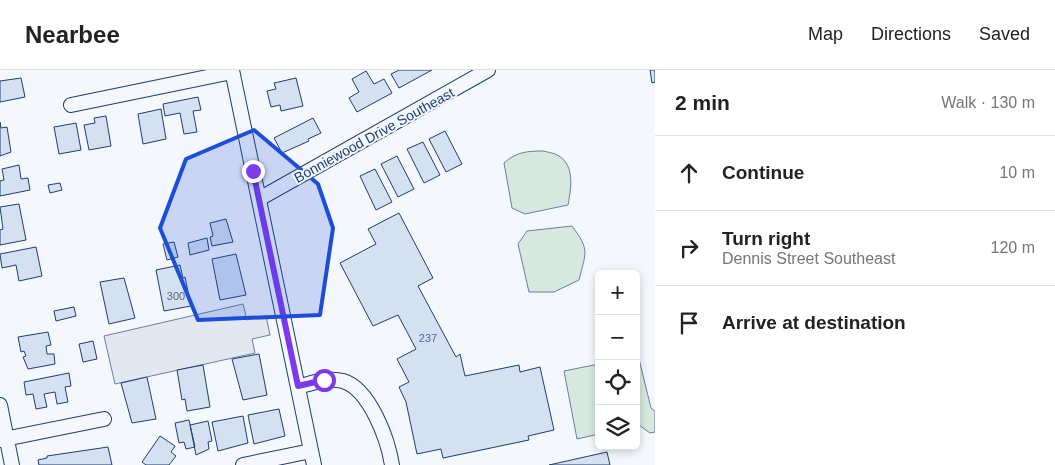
<!DOCTYPE html>
<html lang="en">
<head>
<meta charset="utf-8">
<style>
	:root { --surface:#fff; --page:#f2f2f2; --text:#222; --muted:#767676; --line:#e0e0e0 }
	body { margin:0; font-family:Helvetica,sans-serif; background:var(--page); color:var(--text) }
	.controls { position:absolute; right:15px; bottom:15px; display:grid; overflow:hidden; border-radius:8px; box-shadow:0 2px 8px #0003 }
	.controls button { width:45px; height:45px; display:grid; place-items:center; padding:0; border:0; border-bottom:1px solid var(--line); background:var(--surface); color:var(--text); font:25px sans-serif }
	.stop { position:absolute; width:15px; height:15px; margin:-11px; border:4px solid #7c3aed; border-radius:50%; background:#fff }
	.stop.end { background:#7c3aed; border-color:#fff; box-shadow:0 1px 5px #0008 }
	.list { margin:0; padding:0; list-style:none }
	h2 { display:flex; justify-content:space-between; align-items:center; height:65px; margin:0; padding:0 20px; font-size:21px }
	h2 small { font-size:16px; font-weight:400; color:var(--muted) }
	.list li { display:grid; grid-template-columns:32px 1fr auto; gap:15px; align-items:center; box-sizing:border-box; height:75px; padding:0 20px; border-top:1px solid var(--line) }
	.list b { display:block; font-size:19px; white-space:nowrap }
	.list p { margin:0; font-size:16px; white-space:nowrap; color:var(--muted) }
	.list em { font-size:16px; font-style:normal; color:var(--muted) }
	.icon { flex:none; width:28px; height:28px; fill:none; stroke:currentColor; stroke-width:2; stroke-linecap:round; stroke-linejoin:round }
	.map { position:relative; flex:none; width:655px; height:395px; overflow:hidden }
	header { display:flex; align-items:center; gap:30px; box-sizing:border-box; height:70px; padding:0 25px; background:var(--surface); border-bottom:1px solid var(--line) }
	header strong { font-size:24px }
	nav { display:flex; gap:28px; margin-inline-start:auto; font-size:18px }
	main { display:flex }
	aside { flex:1; background:var(--surface) }
	.map>svg:first-child { display:block }
</style>
</head>
<body>
<header>
<strong>Nearbee</strong>
<nav><a>Map</a><a>Directions</a><a>Saved</a></nav>
</header>
<main>
<div class="map">
<svg width="655" height="395" viewBox="0 0 655 395">
	<rect width="100%" height="100%" fill="#f4f7fb"/>
	<path fill="#d7e8df" stroke="#687fa3" d="M 543,81 C 547,82 555,83 559,86 C 575,96 571,119 568,135 L 525,144 L 512,138 L 504,93 C 516,82 527,81 543,81 Z
		M 572,156 C 590,180 586,182 579,210 L 554,222 L 529,222 L 518,174 L 527,161 Z
		M 636,285 L 638,285 L 651,338 L 655,341 L 655,362 L 650,363 L 639,355 L 636,356 Z
		M 599,294 L 599,364 L 577,369 L 564,301 Z"/>
	<path fill="#e3e8f0" stroke="#687fa3" d="M 243,234 L 247,250 L 266,246 L 270,265 L 252,269 L 255,283 L 115,314 L 104,266 Z"/>
	<path fill="#d5e0f0" stroke="#1d3f73" d="M 399,0 L 432,0 L 399,18 L 391,4 Z
		M 650,0 L 655,0 L 655,12 L 652,13 Z
		M 366,1 L 374,14 L 384,9 L 392,23 L 357,42 L 349,28 L 359,22 L 352,9 Z
		M 21,8 L 25,27 L 0,32 L 0,11 Z
		M 296,8 L 303,36 L 281,41 L 280,35 L 271,37 L 267,21 L 276,19 L 274,13 Z
		M 198,27 L 201,40 L 193,41 L 197,62 L 184,64 L 180,43 L 165,46 L 163,34 Z
		M 161,39 L 166,69 L 143,74 L 138,44 Z
		M 106,46 L 111,76 L 89,80 L 84,55 L 95,53 L 94,48 Z
		M 313,48 L 321,63 L 308,69 L 309,71 L 282,83 L 274,68 Z
		M 0,52 L 1,58 L 7,57 L 11,82 L 0,86 Z
		M 76,53 L 81,80 L 59,84 L 54,57 Z
		M 445,61 L 462,94 L 446,102 L 429,69 Z
		M 423,72 L 440,105 L 424,113 L 407,79 Z
		M 397,86 L 414,119 L 398,127 L 381,94 Z
		M 19,95 L 21,109 L 28,108 L 30,120 L 0,126 L 0,111 L 4,110 L 2,99 Z
		M 375,99 L 392,132 L 376,140 L 360,106 Z
		M 60,113 L 62,120 L 50,123 L 48,115 Z
		M 19,134 L 26,170 L 0,175 L 0,160 L 3,159 L 0,137 Z
		M 399,143 L 433,208 L 418,216 L 456,287 L 460,284 L 465,306 L 519,295 L 520,302 L 540,297 L 554,360 L 528,366 L 529,370 L 443,388 L 441,379 L 417,384 L 406,332 L 399,317 L 409,312 L 397,289 L 416,279 L 398,245 L 373,256 L 340,193 L 376,174 L 368,159 Z
		M 226,149 L 233,172 L 212,176 L 210,167 L 213,166 L 210,153 Z
		M 207,168 L 209,180 L 190,185 L 188,173 Z
		M 174,172 L 178,187 L 167,190 L 163,174 Z
		M 36,177 L 42,206 L 19,211 L 16,195 L 2,198 L 0,184 Z
		M 236,184 L 246,225 L 220,230 L 212,189 Z
		M 180,195 L 183,208 L 185,207 L 191,236 L 164,241 L 156,200 Z
		M 124,208 L 135,248 L 109,254 L 100,212 Z
		M 74,237 L 76,246 L 56,251 L 54,241 Z
		M 48,262 L 51,275 L 46,276 L 47,284 L 54,284 L 55,294 L 28,299 L 23,287 L 26,286 L 24,281 L 21,282 L 18,267 Z
		M 93,271 L 97,289 L 83,292 L 79,274 Z
		M 259,284 L 267,325 L 243,330 L 232,289 Z
		M 203,295 L 210,337 L 187,341 L 185,329 L 182,330 L 177,300 Z
		M 69,303 L 71,316 L 65,317 L 68,332 L 57,334 L 55,322 L 44,324 L 47,337 L 36,339 L 33,324 L 26,325 L 24,312 Z
		M 147,307 L 156,349 L 132,353 L 121,313 Z
		M 279,339 L 285,366 L 254,374 L 248,345 Z
		M 243,346 L 248,373 L 218,381 L 212,352 Z
		M 189,350 L 195,377 L 186,379 L 184,372 L 179,373 L 175,353 Z
		M 208,351 L 212,371 L 208,372 L 209,379 L 196,385 L 190,355 Z
		M 160,366 L 175,376 L 171,382 L 176,386 L 169,395 L 146,395 L 142,392 Z
		M 108,377 L 112,395 L 39,395 L 38,390 L 47,388 L 47,386 Z
		M 607,382 L 610,395 L 549,395 Z"/>
	<g fill="none" stroke-linecap="round" stroke-linejoin="round">
		<defs>
			<path id="minor" d="M 232,0 L 314,395
				M 71,35 L 232,2
				M 259,129 L 488,0
				M 298,317 C 312,313 328,307 343,311 C 370,319 388,370 392,395
				M 0,335 L 12,395
				M 0,370 L 104,349
				M 243,395 L 311,381"/>
		</defs>
		<use href="#minor" stroke="#1d3f73" stroke-width="16"/>
		<use href="#minor" stroke="#f4f7fb" stroke-width="14"/>
	</g>
	<g fill="none" stroke-linecap="round" stroke-linejoin="round">
		<path stroke="#7c3aed" stroke-width="6" d="M 253,101 L 298,316 L 324,310"/>
	</g>
	<path fill="#1d4ed8" fill-opacity="0.2" stroke="#1d4ed8" stroke-width="4" stroke-linejoin="round" d="M 254,60 L 318,114 L 333,158 L 320,245 L 198,250 L 160,158 L 186,89 Z"/>
	<g text-anchor="middle" stroke-width="4" stroke-linejoin="round" paint-order="stroke">
		<g font-size="11" fill="#4b6792">
			<text x="176" y="230">300</text>
			<text x="428" y="272">237</text>
		</g>
		<g font-size="14" fill="#1d3f73" stroke="#f4f7fb">
			<text transform="translate(374 65) rotate(-29)" y="5">Bonniewood Drive Southeast</text>
		</g>
	</g>
</svg>
<div class="controls">
<button>+</button>
<button>−</button>
<button><svg class="icon" aria-label="locate" viewBox="0 0 24 24"><circle cx="12" cy="12" r="6"/><path d="M12 2v4M12 18v4M2 12h4M18 12h4"/></svg></button>
<button><svg class="icon" aria-label="layers" viewBox="0 0 24 24"><path d="M12 4l9 5-9 5-9-5zM3 14l9 5 9-5"/></svg></button>
</div>
<div class="stop" style="left:324px;top:310px"></div>
<div class="stop end" style="left:253px;top:101px"></div>
</div>
<aside>
<h2>2 min<small>Walk · 130 m</small></h2>
<ul class="list">
<li><svg class="icon" aria-label="ahead" viewBox="0 0 24 24"><path d="M12 20V5M6 11l6-6 6 6"/></svg><div><b>Continue</b></div><em>10 m</em></li>
<li><svg class="icon" aria-label="right" viewBox="0 0 24 24"><path d="M7 20v-9h11M14 6l5 5-5 5"/></svg><div><b>Turn right</b><p>Dennis Street Southeast</p></div><em>120 m</em></li>
<li><svg class="icon" aria-label="arrive" viewBox="0 0 24 24"><path d="M6 21V4h12l-3 4 3 4H6"/></svg><div><b>Arrive at destination</b></div></li>
</ul>
</aside>
</main>
</body>
</html>
